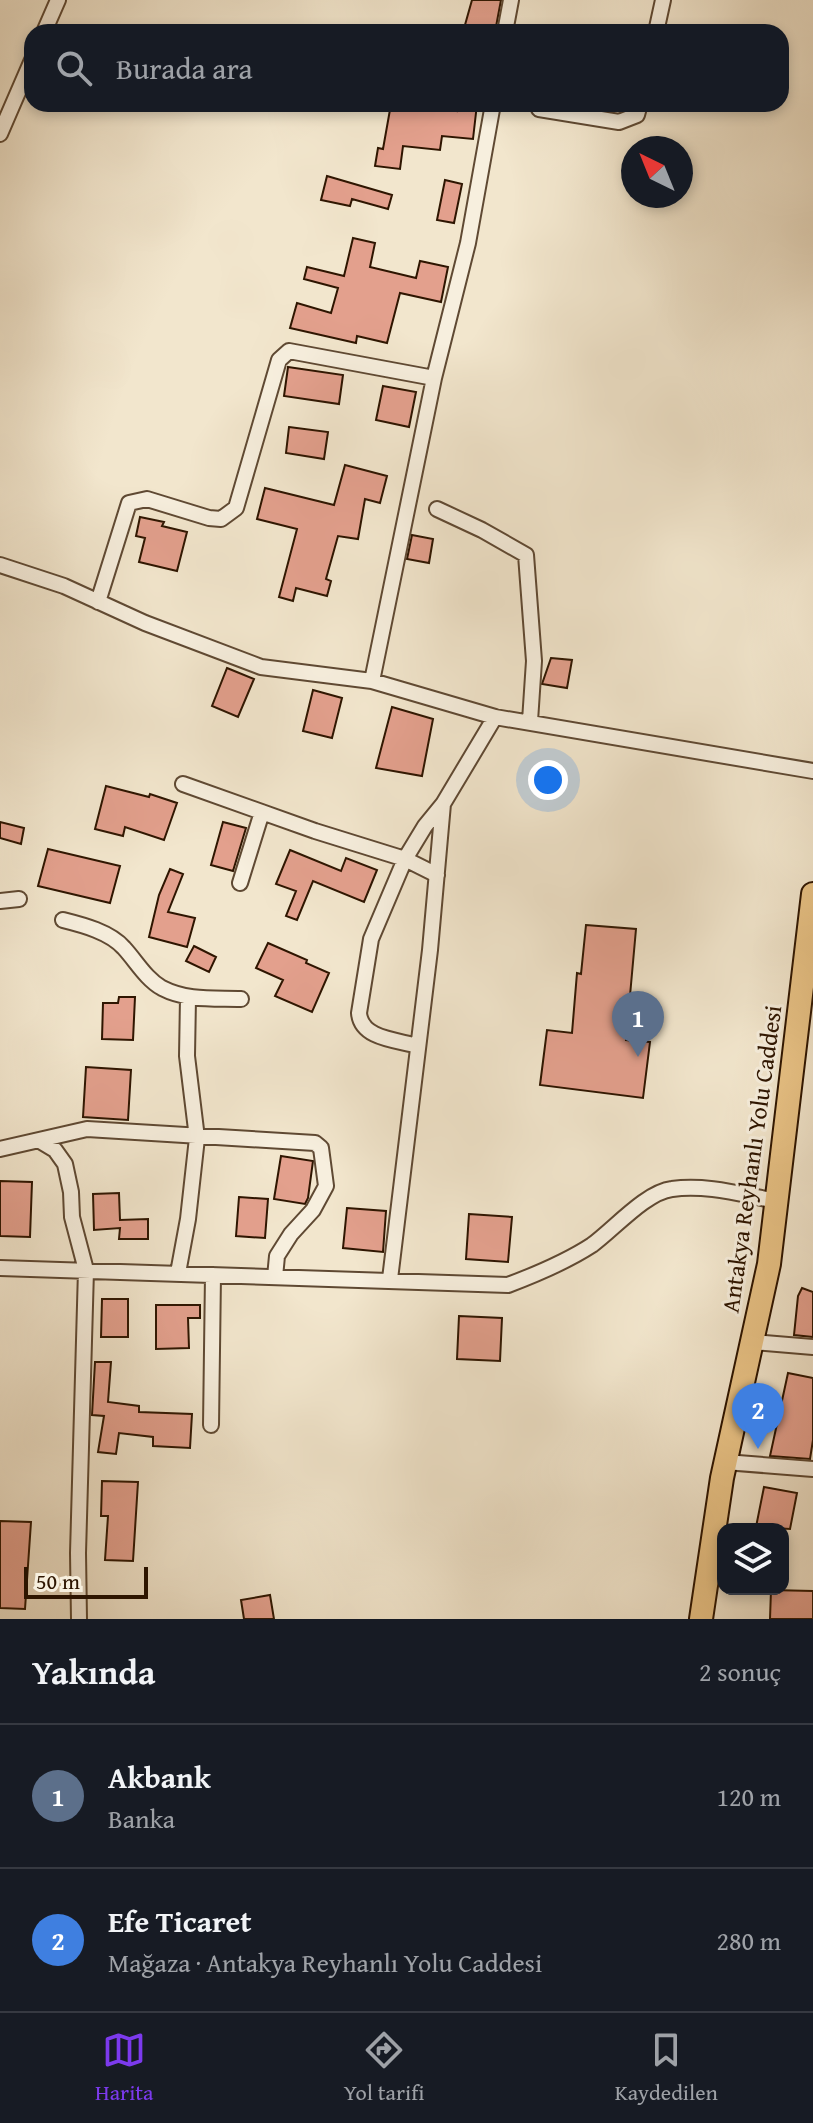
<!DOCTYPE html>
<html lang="tr">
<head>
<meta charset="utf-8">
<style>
	:root { --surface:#171b24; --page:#242831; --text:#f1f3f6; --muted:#9ea1a6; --line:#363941; --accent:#7c3aed }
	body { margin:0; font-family:"Gentium Book Plus",serif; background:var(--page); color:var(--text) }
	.controls { position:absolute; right:24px; bottom:24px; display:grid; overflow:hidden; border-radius:16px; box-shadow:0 4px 12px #0003 }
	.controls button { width:72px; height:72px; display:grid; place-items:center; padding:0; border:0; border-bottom:2px solid var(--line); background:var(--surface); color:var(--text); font:40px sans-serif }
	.compass { position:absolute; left:621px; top:136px; width:72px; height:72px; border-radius:50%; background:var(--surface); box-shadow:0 4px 12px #0003; rotate:317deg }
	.scale { position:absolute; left:24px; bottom:20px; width:124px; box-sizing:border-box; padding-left:8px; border:4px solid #2e1500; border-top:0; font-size:22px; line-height:28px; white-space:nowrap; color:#2e1500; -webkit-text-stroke:6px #f7efde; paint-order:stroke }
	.you { position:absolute; left:548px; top:780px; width:28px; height:28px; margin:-20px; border:6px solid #fff; border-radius:50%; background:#1a73e8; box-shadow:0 0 0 12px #1a73e833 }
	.badge { display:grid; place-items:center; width:52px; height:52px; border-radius:50%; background:var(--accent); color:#fff; font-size:26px; font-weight:700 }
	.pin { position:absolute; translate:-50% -66px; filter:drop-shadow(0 2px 4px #0008) }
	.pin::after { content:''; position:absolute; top:42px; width:28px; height:24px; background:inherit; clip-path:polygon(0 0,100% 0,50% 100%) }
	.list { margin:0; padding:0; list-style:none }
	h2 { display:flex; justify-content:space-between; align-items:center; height:104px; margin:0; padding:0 32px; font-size:34px }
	h2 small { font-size:26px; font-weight:400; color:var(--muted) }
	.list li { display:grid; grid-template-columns:52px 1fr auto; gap:24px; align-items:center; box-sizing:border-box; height:144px; padding:0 32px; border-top:2px solid var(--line) }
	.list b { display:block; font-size:30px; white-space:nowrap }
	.list p { margin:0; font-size:26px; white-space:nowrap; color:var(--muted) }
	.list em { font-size:26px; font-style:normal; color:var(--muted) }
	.icon { flex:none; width:44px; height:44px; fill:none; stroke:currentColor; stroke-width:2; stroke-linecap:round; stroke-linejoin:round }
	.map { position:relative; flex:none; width:813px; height:1619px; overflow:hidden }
	.search { position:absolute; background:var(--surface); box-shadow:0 4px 12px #0003; left:24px; right:24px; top:24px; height:88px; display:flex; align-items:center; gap:20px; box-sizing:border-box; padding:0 28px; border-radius:24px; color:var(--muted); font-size:30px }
	.sheet { height:392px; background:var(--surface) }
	nav { display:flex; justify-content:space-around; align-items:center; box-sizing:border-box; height:112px; border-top:2px solid var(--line); background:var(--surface); font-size:22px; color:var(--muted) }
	nav a { display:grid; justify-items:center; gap:4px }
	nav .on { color:var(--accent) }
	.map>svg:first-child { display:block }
</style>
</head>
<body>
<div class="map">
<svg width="813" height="1619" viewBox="0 0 813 1619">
	<rect width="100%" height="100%" fill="#f2e6cd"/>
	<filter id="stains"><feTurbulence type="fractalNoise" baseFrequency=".0025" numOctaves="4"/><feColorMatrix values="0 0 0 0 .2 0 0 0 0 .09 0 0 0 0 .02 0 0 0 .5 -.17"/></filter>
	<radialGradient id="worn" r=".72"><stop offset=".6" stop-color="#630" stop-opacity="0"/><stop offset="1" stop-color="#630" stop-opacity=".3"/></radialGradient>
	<path fill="#e3a08d" stroke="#2e1500" stroke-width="2" d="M 472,0 L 501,0 L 495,32 L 463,32 Z
		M 391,104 L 412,104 L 457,111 L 458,104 L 477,104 L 473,139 L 442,136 L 440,150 L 403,146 L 400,169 L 375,166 L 378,148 L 383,149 Z
		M 327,176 L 392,195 L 388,209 L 352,199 L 350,206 L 321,200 Z
		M 445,180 L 462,184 L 454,223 L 437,220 Z
		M 353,238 L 375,243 L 370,267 L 416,278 L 420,261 L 448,267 L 441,302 L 400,293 L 387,343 L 357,336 L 356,343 L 290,328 L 297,303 L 331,313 L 338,288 L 304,279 L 307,267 L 344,276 Z
		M 288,367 L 343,375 L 339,404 L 284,396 Z
		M 383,386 L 416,392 L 409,427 L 376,420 Z
		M 289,427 L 328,432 L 324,459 L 286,453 Z
		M 345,465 L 387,476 L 380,503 L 365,499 L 358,539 L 338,536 L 326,579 L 331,581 L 327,596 L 296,588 L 293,601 L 279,597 L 297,529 L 257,519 L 265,488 L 334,505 Z
		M 140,517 L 164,522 L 162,526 L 187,532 L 177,571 L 139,562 L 145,538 L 136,536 Z
		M 412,535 L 433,539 L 429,563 L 407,559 Z
		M 551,658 L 572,660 L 567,688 L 542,684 Z
		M 227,668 L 254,679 L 238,717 L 212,706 Z
		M 313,690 L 342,698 L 332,738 L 303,731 Z
		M 392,707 L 433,719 L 422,776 L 376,768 Z
		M 106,786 L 149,797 L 150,794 L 177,803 L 164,840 L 125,827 L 123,836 L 95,829 Z
		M 0,822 L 24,828 L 21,844 L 0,838 Z
		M 223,822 L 246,828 L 233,871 L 211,865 Z
		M 48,849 L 120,866 L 110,903 L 38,886 Z
		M 290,850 L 341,871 L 346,858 L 377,870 L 364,902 L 313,881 L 297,920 L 286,916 L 296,891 L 276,884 Z
		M 170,869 L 183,874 L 168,912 L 195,918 L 187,947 L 149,937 L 159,895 Z
		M 586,925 L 636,929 L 626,1040 L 650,1042 L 643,1098 L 540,1085 L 547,1030 L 572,1033 L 577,973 L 581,974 Z
		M 268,943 L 307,960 L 306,963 L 329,973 L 312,1012 L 275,996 L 283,980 L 256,968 Z
		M 194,946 L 216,957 L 209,972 L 186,961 Z
		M 119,997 L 135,997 L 133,1040 L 102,1039 L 103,1003 L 118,1003 Z
		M 86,1067 L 131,1070 L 128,1120 L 83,1117 Z
		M 281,1156 L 313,1161 L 308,1198 L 305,1204 L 274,1199 Z
		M 0,1181 L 32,1182 L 30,1237 L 0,1236 Z
		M 119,1193 L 120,1220 L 148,1219 L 148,1239 L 119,1239 L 120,1228 L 94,1230 L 93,1194 Z
		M 239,1197 L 268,1199 L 265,1238 L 236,1236 Z
		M 347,1208 L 386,1211 L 383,1252 L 343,1248 Z
		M 469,1214 L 512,1217 L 508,1262 L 466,1259 Z
		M 802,1288 L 813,1292 L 813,1337 L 794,1335 L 798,1296 Z
		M 102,1299 L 128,1299 L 128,1337 L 101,1337 Z
		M 156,1305 L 200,1305 L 200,1318 L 188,1318 L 189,1348 L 156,1349 Z
		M 459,1316 L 502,1318 L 500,1361 L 457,1359 Z
		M 95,1362 L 111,1362 L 108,1402 L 139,1406 L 139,1412 L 192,1414 L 190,1448 L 153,1446 L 153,1437 L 119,1433 L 116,1454 L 98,1452 L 104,1416 L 92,1415 Z
		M 788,1373 L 813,1378 L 813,1440 L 810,1459 L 770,1456 Z
		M 102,1481 L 138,1482 L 133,1561 L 105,1560 L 108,1516 L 101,1516 Z
		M 764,1487 L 797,1493 L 790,1529 L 756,1527 Z
		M 0,1521 L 31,1522 L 25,1609 L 0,1608 Z
		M 771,1590 L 813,1591 L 813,1619 L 770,1619 Z
		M 270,1595 L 274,1619 L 244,1619 L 241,1600 Z"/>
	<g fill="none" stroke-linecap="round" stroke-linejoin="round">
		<defs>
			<path id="minor" d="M 44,32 L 58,0
				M 505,32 L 511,0
				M 656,32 L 663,0
				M 539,109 L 619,122 L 637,115 L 640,104
				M 0,134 L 32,60
				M 437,509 L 482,530 L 526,555 L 534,661 L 530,721
				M 0,565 L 64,586 L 145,623 L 261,667 L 372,681 L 495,717 L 443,804 L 430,950 L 390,1279
				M 98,602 L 129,503 L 147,499 L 209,518 L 221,519 L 236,508 L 279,360 L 289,351 L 434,378
				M 372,681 L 434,378 L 468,243 L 493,104
				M 495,717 L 813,771
				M 183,784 L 315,831 L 405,859 L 437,875
				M 240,883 L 262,812
				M 0,901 L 19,899
				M 63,920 C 83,925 110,932 124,948 C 136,961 146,979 162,988 C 187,1001 214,998 241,999
				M 418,1046 C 397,1040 361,1039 359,1013 L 371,939 L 405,859 L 425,826 L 443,804
				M 40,1141 L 55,1150 L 65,1164 L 71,1192 L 72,1217 L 86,1270 L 78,1553 L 79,1619
				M 0,1149 L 87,1129 L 315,1143 L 321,1148 L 326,1186 L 313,1210 L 291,1234 L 277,1256 L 275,1277
				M 0,1268 L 508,1285 C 537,1274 566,1262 592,1245 C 614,1229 646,1192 672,1189 C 707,1184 743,1195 777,1201
				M 178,1273 L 188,1219 L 197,1138 L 187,1056 L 188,998
				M 752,1342 L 813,1347
				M 211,1425 L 213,1275
				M 725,1462 L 813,1469"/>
			<path id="primary" d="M 701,1619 L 722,1478 L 769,1264 L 813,894"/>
		</defs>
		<use href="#minor" stroke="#5f4933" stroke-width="18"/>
		<use href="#primary" stroke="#2e1500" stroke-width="26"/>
		<use href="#minor" stroke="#f7efde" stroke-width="14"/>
		<use href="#primary" stroke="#e9c386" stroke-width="22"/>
	</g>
	<g text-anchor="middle" stroke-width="6" stroke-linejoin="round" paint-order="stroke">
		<g font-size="24" fill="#2e1500" stroke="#f7efde">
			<text transform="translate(752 1159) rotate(-82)" y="8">Antakya Reyhanlı Yolu Caddesi</text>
		</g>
	</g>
	<rect width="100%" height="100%" filter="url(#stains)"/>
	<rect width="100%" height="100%" fill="url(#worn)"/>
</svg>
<div class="controls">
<button><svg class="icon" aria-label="layers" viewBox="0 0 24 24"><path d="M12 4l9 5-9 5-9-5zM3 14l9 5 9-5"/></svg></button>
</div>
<svg class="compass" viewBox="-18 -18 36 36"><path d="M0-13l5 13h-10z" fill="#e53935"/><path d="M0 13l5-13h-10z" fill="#9ea1a6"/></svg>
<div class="scale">50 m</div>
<div class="you"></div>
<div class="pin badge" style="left:638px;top:1057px;background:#5c6f8a">1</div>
<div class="pin badge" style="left:758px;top:1449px;background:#3f7fe0">2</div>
<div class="search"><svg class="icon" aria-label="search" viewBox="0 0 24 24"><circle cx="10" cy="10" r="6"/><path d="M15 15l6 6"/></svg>Burada ara</div>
</div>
<section class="sheet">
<h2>Yakında<small>2 sonuç</small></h2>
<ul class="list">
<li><span class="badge" style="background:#5c6f8a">1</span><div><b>Akbank</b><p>Banka</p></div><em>120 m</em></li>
<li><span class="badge" style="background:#3f7fe0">2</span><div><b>Efe Ticaret</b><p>Mağaza · Antakya Reyhanlı Yolu Caddesi</p></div><em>280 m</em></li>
</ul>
</section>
<nav>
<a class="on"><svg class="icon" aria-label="map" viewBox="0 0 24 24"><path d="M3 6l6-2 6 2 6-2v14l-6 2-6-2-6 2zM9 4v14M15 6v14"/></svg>Harita</a>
<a><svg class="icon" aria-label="directions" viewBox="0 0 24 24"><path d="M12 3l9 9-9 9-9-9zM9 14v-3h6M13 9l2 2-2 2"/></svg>Yol tarifi</a>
<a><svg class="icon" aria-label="saved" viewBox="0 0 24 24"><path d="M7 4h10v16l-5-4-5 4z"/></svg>Kaydedilen</a>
</nav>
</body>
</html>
